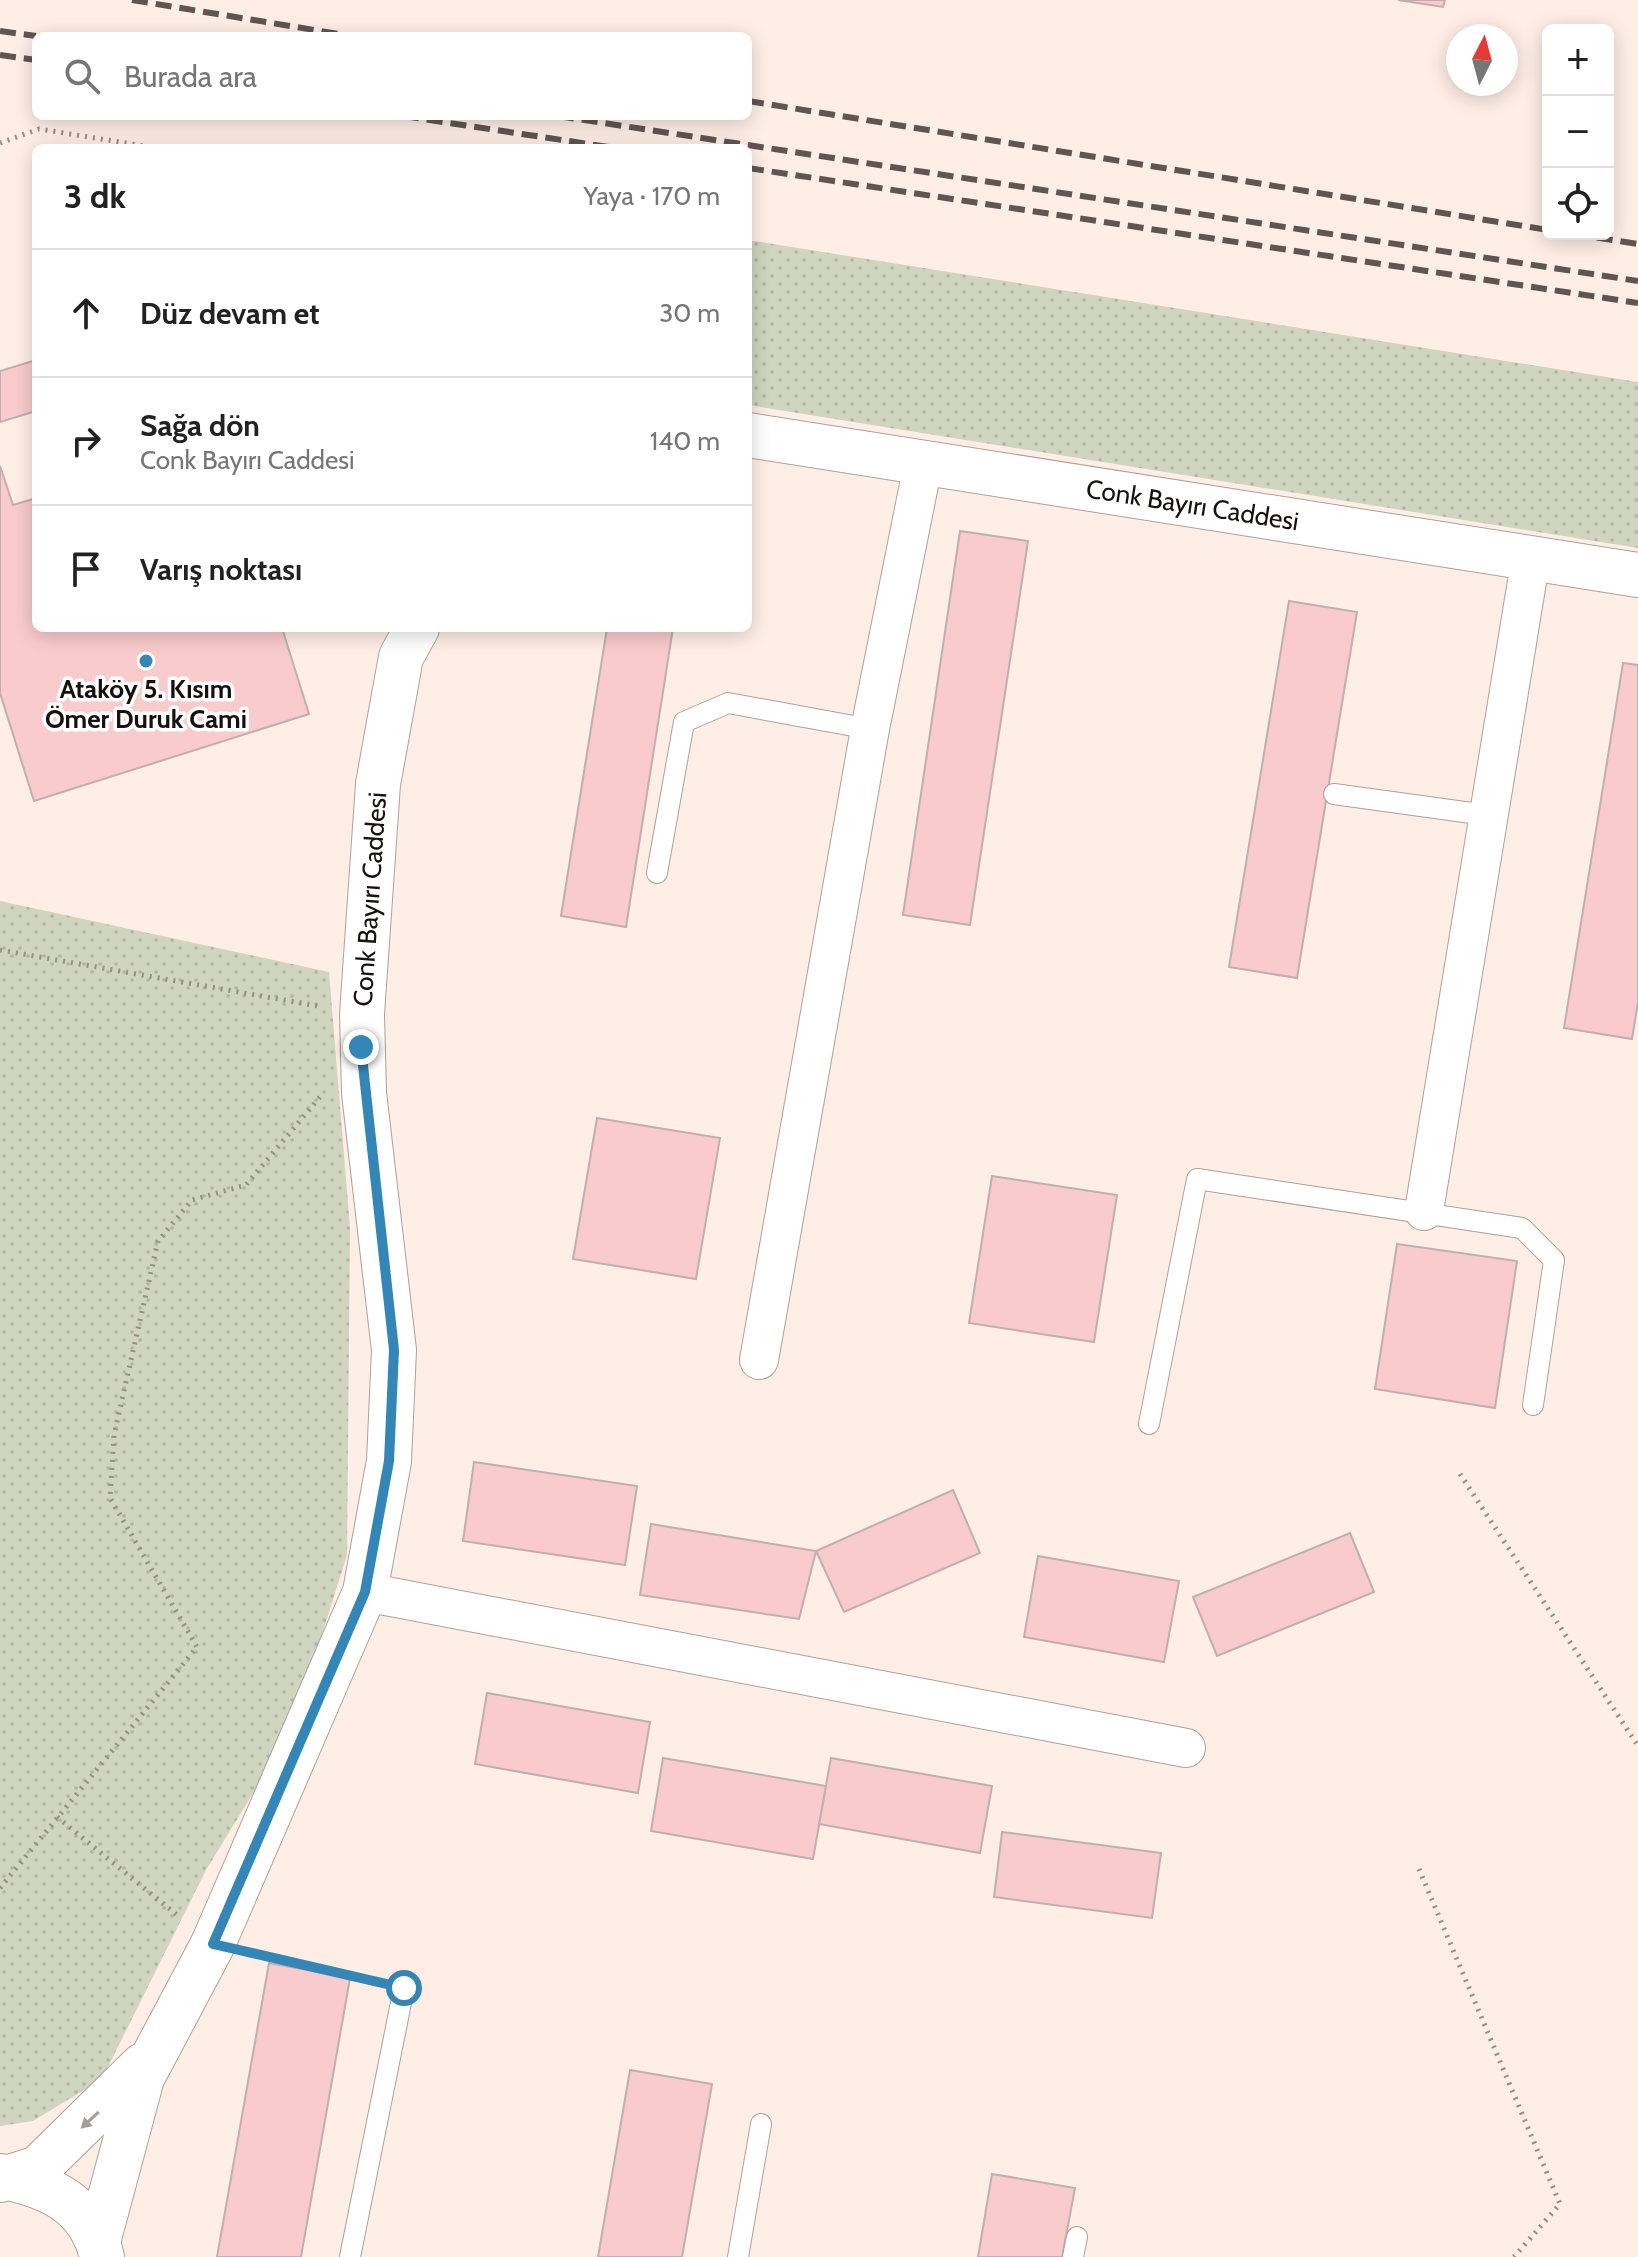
<!DOCTYPE html>
<html lang="tr">
<head>
<meta charset="utf-8">
<style>
	:root { --surface:#fff; --page:#f6f6f6; --text:#222; --muted:#767676; --line:#e0e0e0 }
	body { margin:0; font-family:Cabin,sans-serif; background:var(--page); color:var(--text) }
	.controls { position:absolute; right:24px; top:24px; display:grid; overflow:hidden; border-radius:12px; box-shadow:0 4px 20px #0003 }
	.controls button { width:72px; height:72px; display:grid; place-items:center; padding:0; border:0; border-bottom:2px solid var(--line); background:var(--surface); color:var(--text); font:40px sans-serif }
	.compass { position:absolute; left:1446px; top:24px; width:72px; height:72px; border-radius:50%; background:var(--surface); box-shadow:0 4px 20px #0003; rotate:6deg }
	.stop { position:absolute; width:24px; height:24px; margin:-18px; border:6px solid #3486b7; border-radius:50%; background:#fff }
	.stop.end { background:#3486b7; border-color:#fff; box-shadow:0 2px 8px #0008 }
	.list { margin:0; padding:0; list-style:none }
	h2 { display:flex; justify-content:space-between; align-items:center; height:104px; margin:0; padding:0 32px; font-size:34px }
	h2 small { font-size:26px; font-weight:400; color:var(--muted) }
	.list li { display:grid; grid-template-columns:52px 1fr auto; gap:24px; align-items:center; box-sizing:border-box; height:128px; padding:0 32px; border-top:2px solid var(--line) }
	.list b { display:block; font-size:30px; white-space:nowrap }
	.list p { margin:0; font-size:26px; white-space:nowrap; color:var(--muted) }
	.list em { font-size:26px; font-style:normal; color:var(--muted) }
	.icon { flex:none; width:44px; height:44px; fill:none; stroke:currentColor; stroke-width:2; stroke-linecap:round; stroke-linejoin:round }
	.map { position:relative; flex:none; width:1638px; height:2257px; overflow:hidden }
	.search { position:absolute; background:var(--surface); box-shadow:0 4px 20px #0003; left:32px; top:32px; width:720px; height:88px; display:flex; align-items:center; gap:20px; box-sizing:border-box; padding:0 28px; border-radius:12px; color:var(--muted); font-size:30px }
	.panel { position:absolute; background:var(--surface); box-shadow:0 4px 20px #0003; left:32px; top:144px; width:720px; height:488px; border-radius:12px }
	.map>svg:first-child { display:block }
</style>
</head>
<body>
<div class="map">
<svg width="1638" height="2257" viewBox="0 0 1638 2257">
	<defs>
		<pattern id="green-dots" width="8" height="8" patternUnits="userSpaceOnUse" patternTransform="scale(2)"><rect width="8" height="8" fill="#cfd5be"/><path d="M2 2h.1M6 6h.1" fill="none" stroke="#b1b6a2" stroke-width="1.8" stroke-linecap="round"/></pattern>
	</defs>
	<rect width="100%" height="100%" fill="#feeee6"/>
	<path fill="url(#green-dots)" d="M 748,240 L 1638,382 L 1638,548 L 748,405 Z
		M 0,901 L 329,972 L 350,1228 L 347,1555 L 292,1730 L 206,1870 L 102,2079 L 33,2121 L 0,2126 Z"/>
	<path fill="#f9cbcc" stroke="#c1afaf" stroke-width="2" d="M 1398,0 L 1445,0 L 1443,7 Z
		M 36,360 L 36,411 L 0,422 L 0,371 Z
		M 0,466 L 13,505 L 36,498 L 36,628 L 282,628 L 309,714 L 34,801 L 0,693 Z
		M 960,531 L 1028,541 L 970,925 L 903,915 Z
		M 1289,601 L 1357,612 L 1297,978 L 1229,967 Z
		M 607,628 L 673,628 L 626,927 L 561,916 Z
		M 1623,663 L 1638,665 L 1638,1002 L 1632,1039 L 1564,1028 Z
		M 597,1118 L 720,1138 L 696,1279 L 573,1259 Z
		M 992,1176 L 1117,1195 L 1094,1342 L 969,1323 Z
		M 1397,1244 L 1517,1261 L 1495,1408 L 1375,1389 Z
		M 474,1462 L 637,1486 L 625,1565 L 463,1541 Z
		M 953,1490 L 980,1553 L 844,1612 L 816,1551 Z
		M 651,1524 L 816,1551 L 799,1619 L 640,1595 Z
		M 1350,1533 L 1374,1592 L 1217,1656 L 1193,1597 Z
		M 1038,1556 L 1179,1581 L 1164,1662 L 1024,1637 Z
		M 487,1693 L 650,1722 L 638,1793 L 475,1764 Z
		M 663,1758 L 826,1786 L 813,1859 L 651,1831 Z
		M 831,1758 L 992,1786 L 980,1853 L 819,1824 Z
		M 1002,1832 L 1161,1853 L 1152,1918 L 994,1897 Z
		M 269,1963 L 350,1978 L 301,2257 L 217,2257 Z
		M 630,2070 L 712,2084 L 682,2257 L 598,2257 Z
		M 992,2174 L 1075,2188 L 1062,2257 L 978,2257 Z"/>
	<g fill="none" stroke-linecap="round" stroke-linejoin="round">
		<defs>
			<path id="lane" d="M 1334,794 L 1486,815
				M 657,873 L 684,722 L 728,703 L 870,729
				M 1149,1424 L 1197,1179 L 1522,1228 L 1554,1260 L 1533,1405
				M 350,2257 L 404,1988
				M 738,2257 L 761,2124
				M 1073,2257 L 1077,2237"/>
			<path id="street" d="M 1424,1211 L 1531,557
				M 759,1360 L 870,729 L 924,460
				M 365,1592 L 1186,1748"/>
			<g id="secondary">
				<path id="s1" d="M 748,435 L 1638,575"/>
				<path d="M 0,2176 C 49,2186 90,2203 102,2257"/>
				<path d="M 0,2180 L 38,2168 L 143,2065"/>
				<path id="s2" d="M 98,2242 L 142,2078 L 213,1944 L 365,1592 L 389,1461 L 394,1350 L 364,1093 L 362,1014 L 378,784 L 401,657 L 417,628"/>
			</g>
		</defs>
		<use href="#lane" stroke="#afa098" stroke-width="22"/>
		<use href="#street" stroke="#afa098" stroke-width="40"/>
		<use href="#secondary" stroke="#afa098" stroke-width="46"/>
		<path stroke="#988d87" stroke-width="5" stroke-dasharray="2 6" stroke-linecap="butt" d="M 0,143 L 39,129 L 157,148
			M 0,950 L 318,1006
			M 1460,1474 L 1638,1746
			M 57,1817 L 177,1915
			M 1419,1869 L 1560,2204 L 1514,2257
			M 0,1888 L 197,1647 L 110,1498 L 114,1435 L 158,1241 L 192,1200 L 246,1185 L 320,1097
			M 256,1954 L 375,1981"/>
		<use href="#lane" stroke="#fff" stroke-width="20"/>
		<use href="#street" stroke="#fff" stroke-width="38"/>
		<use href="#secondary" stroke="#fff" stroke-width="44"/>
		<path stroke="#5f5652" stroke-width="6" stroke-dasharray="16 8" stroke-linecap="butt" d="M 132,0 L 351,36
			M 0,31 L 36,36
			M 0,55 L 36,60
			M 748,101 L 1548,230
			M 403,116 L 615,148
			M 558,116 L 1638,281
			M 748,168 L 1638,303
			M 1573,234 L 1638,244"/>
	</g>
	<defs><path id="oneway-solid" d="M-6-.8H1V-3.2L6.5 0L1 3.2V.8H-6Z" transform="scale(2)"/></defs>
	<use fill="#a2a09f" href="#oneway-solid" transform="translate(90 2120) rotate(137)"/>
	<g fill="none" stroke-linecap="round" stroke-linejoin="round">
		<path stroke="#3486b7" stroke-width="10" d="M 361,1047 L 394,1350 L 389,1461 L 365,1592 L 213,1944 L 404,1988"/>
	</g>
	<circle fill="#3486b7" stroke="#fff" stroke-width="3" cx="146" cy="661" r="8"/>
	<g text-anchor="middle" stroke-width="7" stroke-linejoin="round" paint-order="stroke">
		<g font-size="26" fill="#16110e" stroke="#fff">
			<text dy="9" stroke="none"><textPath href="#s1" startOffset="450">Conk Bayırı Caddesi</textPath></text>
			<text dy="9" stroke="none"><textPath href="#s2" startOffset="1402">Conk Bayırı Caddesi</textPath></text>
		</g>
		<g font-size="26" font-weight="bold" fill="#16110e" stroke="#fff">
			<text x="146" y="698">Ataköy 5. Kısım<tspan x="146" dy="30">Ömer Duruk Cami</tspan></text>
		</g>
	</g>
</svg>
<div class="controls">
<button>+</button>
<button>−</button>
<button><svg class="icon" aria-label="locate" viewBox="0 0 24 24"><circle cx="12" cy="12" r="6"/><path d="M12 2v4M12 18v4M2 12h4M18 12h4"/></svg></button>
</div>
<svg class="compass" viewBox="-18 -18 36 36"><path d="M0-13l5 13h-10z" fill="#e53935"/><path d="M0 13l5-13h-10z" fill="#767676"/></svg>
<div class="stop" style="left:404px;top:1988px"></div>
<div class="stop end" style="left:361px;top:1047px"></div>
<div class="search"><svg class="icon" aria-label="search" viewBox="0 0 24 24"><circle cx="10" cy="10" r="6"/><path d="M15 15l6 6"/></svg>Burada ara</div>
<section class="panel">
<h2>3 dk<small>Yaya · 170 m</small></h2>
<ul class="list">
<li><svg class="icon" aria-label="ahead" viewBox="0 0 24 24"><path d="M12 20V5M6 11l6-6 6 6"/></svg><div><b>Düz devam et</b></div><em>30 m</em></li>
<li><svg class="icon" aria-label="right" viewBox="0 0 24 24"><path d="M7 20v-9h11M14 6l5 5-5 5"/></svg><div><b>Sağa dön</b><p>Conk Bayırı Caddesi</p></div><em>140 m</em></li>
<li><svg class="icon" aria-label="arrive" viewBox="0 0 24 24"><path d="M6 21V4h12l-3 4 3 4H6"/></svg><div><b>Varış noktası</b></div></li>
</ul>
</section>
</div>
</body>
</html>
